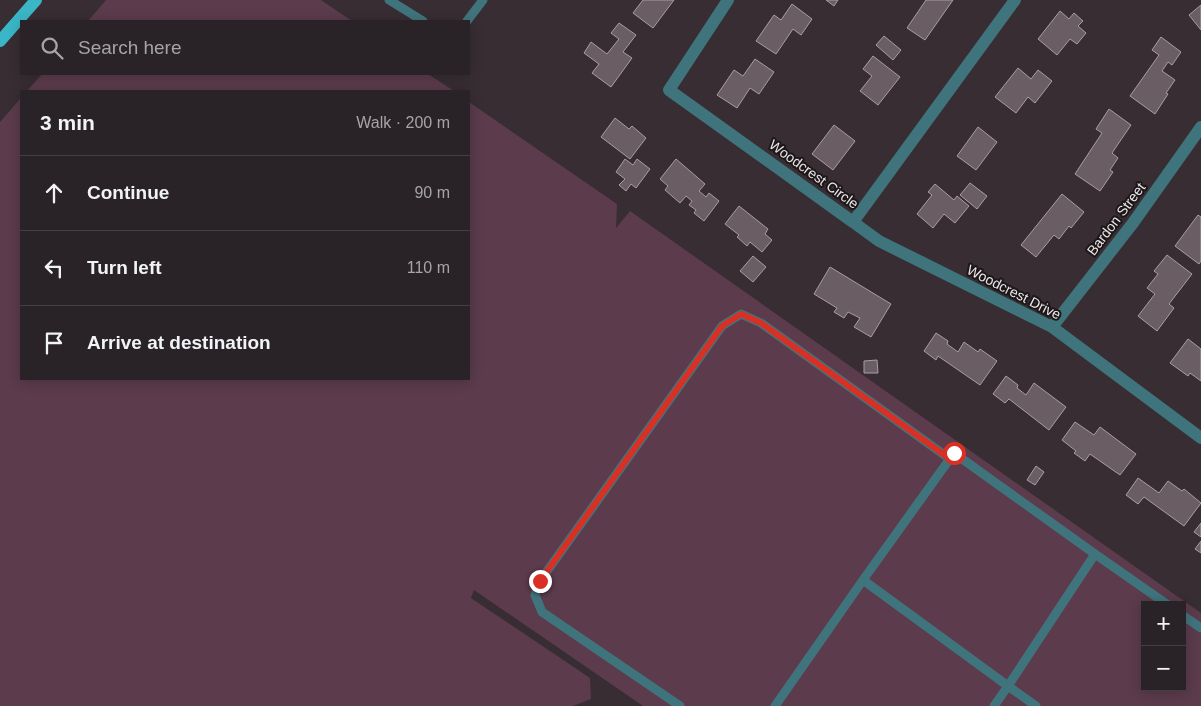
<!DOCTYPE html>
<html lang="en">
<head>
<meta charset="utf-8">
<style>
	:root { --surface:#292226; --page:#352f32; --text:#f1f3f6; --muted:#a5a4a7; --line:#453f43 }
	body { margin:0; font-family:Helvetica,sans-serif; background:var(--page); color:var(--text) }
	.controls { position:absolute; right:15px; bottom:15px; display:grid; overflow:hidden; border-radius:0px; box-shadow:0 2px 12px #0003 }
	.controls button { width:45px; height:45px; display:grid; place-items:center; padding:0; border:0; border-bottom:1px solid var(--line); background:var(--surface); color:var(--text); font:25px sans-serif }
	.stop { position:absolute; width:15px; height:15px; margin:-11px; border:4px solid #d93025; border-radius:50%; background:#fff }
	.stop.end { background:#d93025; border-color:#fff; box-shadow:0 1px 5px #0008 }
	.list { margin:0; padding:0; list-style:none }
	h2 { display:flex; justify-content:space-between; align-items:center; height:65px; margin:0; padding:0 20px; font-size:21px }
	h2 small { font-size:16px; font-weight:400; color:var(--muted) }
	.list li { display:grid; grid-template-columns:32px 1fr auto; gap:15px; align-items:center; box-sizing:border-box; height:75px; padding:0 20px; border-top:1px solid var(--line) }
	.list b { display:block; font-size:19px; white-space:nowrap }
	.list em { font-size:16px; font-style:normal; color:var(--muted) }
	.icon { flex:none; width:28px; height:28px; fill:none; stroke:currentColor; stroke-width:2; stroke-linecap:round; stroke-linejoin:round }
	.map { position:relative; flex:none; width:1201px; height:706px; overflow:hidden }
	.search { position:absolute; background:var(--surface); box-shadow:0 2px 12px #0003; left:20px; top:20px; width:450px; height:55px; display:flex; align-items:center; gap:12px; box-sizing:border-box; padding:0 18px; border-radius:0px; color:var(--muted); font-size:19px }
	.panel { position:absolute; background:var(--surface); box-shadow:0 2px 12px #0003; left:20px; top:90px; width:450px; height:290px; border-radius:0px }
	.map>svg:first-child { display:block }
</style>
</head>
<body>
<div class="map">
<svg width="1201" height="706" viewBox="0 0 1201 706">
	<rect width="100%" height="100%" fill="#372d32"/>
	<path fill="#5b3b4c" fill-rule="evenodd" d="M 106,0 L 321,0 L 352,21 L 88,21 Z
		M 42,74 L 428,74 L 454,91 L 27,91 Z
		M 21,98 L 21,379 L 469,379 L 469,102 L 617,204 L 616,228 L 630,211 L 1201,613 L 1201,706 L 643,706 L 474,590 L 471,598 L 590,678 L 591,699 L 573,706 L 0,706 L 0,122 ZM 1145,605 L 1182,605 L 1182,687 L 1145,687 Z"/>
	<path fill="#6a5e64" stroke="#aa9da3" d="M 643,0 L 674,0 L 653,28 L 633,13 Z
		M 826,0 L 838,0 L 834,6 Z
		M 926,0 L 953,0 L 925,40 L 907,28 Z
		M 792,4 L 812,19 L 801,35 L 793,29 L 776,54 L 756,41 L 774,15 L 781,20 Z
		M 1201,5 L 1201,30 L 1189,15 Z
		M 1060,11 L 1069,19 L 1074,13 L 1083,21 L 1078,26 L 1086,33 L 1077,44 L 1070,39 L 1057,55 L 1038,39 Z
		M 619,23 L 636,35 L 623,52 L 632,58 L 611,87 L 592,73 L 599,64 L 584,53 L 591,42 L 607,54 L 619,39 L 611,33 Z
		M 884,36 L 901,50 L 893,60 L 876,45 Z
		M 1161,37 L 1181,52 L 1172,65 L 1168,62 L 1162,71 L 1175,80 L 1166,93 L 1168,94 L 1155,114 L 1130,96 L 1159,55 L 1152,50 Z
		M 873,56 L 900,77 L 878,105 L 860,91 L 872,76 L 863,69 Z
		M 755,59 L 774,72 L 759,94 L 750,88 L 737,108 L 717,95 L 734,70 L 743,76 Z
		M 1018,68 L 1031,79 L 1038,70 L 1052,81 L 1035,103 L 1028,97 L 1016,113 L 995,97 Z
		M 1109,109 L 1131,125 L 1112,153 L 1118,158 L 1110,170 L 1113,172 L 1100,191 L 1075,174 L 1102,133 L 1096,129 Z
		M 615,118 L 629,129 L 632,126 L 646,138 L 630,159 L 601,137 Z
		M 834,125 L 855,141 L 833,170 L 812,154 Z
		M 978,127 L 997,142 L 976,170 L 957,156 Z
		M 625,159 L 633,165 L 637,159 L 650,169 L 636,188 L 631,184 L 626,191 L 619,185 L 625,179 L 616,172 Z
		M 676,159 L 705,184 L 699,191 L 706,197 L 709,193 L 719,201 L 704,221 L 694,213 L 696,210 L 689,205 L 692,201 L 686,196 L 680,203 L 665,190 L 668,186 L 660,179 Z
		M 970,183 L 987,196 L 977,209 L 960,195 Z
		M 935,184 L 954,200 L 957,196 L 969,206 L 955,223 L 944,214 L 933,228 L 917,214 L 932,195 L 928,192 Z
		M 1062,194 L 1084,212 L 1071,228 L 1069,226 L 1059,239 L 1054,235 L 1036,257 L 1021,245 Z
		M 739,206 L 768,229 L 765,234 L 772,240 L 762,252 L 750,242 L 747,246 L 737,237 L 739,235 L 725,224 Z
		M 1198,215 L 1201,217 L 1201,261 L 1199,264 L 1175,246 Z
		M 1167,255 L 1192,274 L 1169,304 L 1174,308 L 1157,331 L 1138,316 L 1155,294 L 1147,288 L 1158,274 L 1154,271 Z
		M 753,256 L 766,267 L 753,282 L 740,271 Z
		M 830,267 L 891,304 L 871,337 L 854,327 L 860,318 L 848,312 L 844,318 L 834,312 L 837,308 L 814,294 Z
		M 936,333 L 948,341 L 947,344 L 958,352 L 964,342 L 978,352 L 980,349 L 997,361 L 980,385 L 938,356 L 936,360 L 924,351 Z
		M 1188,339 L 1201,349 L 1201,381 L 1190,373 L 1188,376 L 1170,363 Z
		M 877,360 L 878,373 L 864,373 L 864,361 Z
		M 1006,376 L 1018,385 L 1017,388 L 1026,395 L 1034,383 L 1066,407 L 1049,430 L 1009,399 L 1005,403 L 993,394 Z
		M 1075,422 L 1094,435 L 1100,427 L 1136,454 L 1120,475 L 1090,454 L 1085,461 L 1074,453 L 1076,451 L 1062,440 Z
		M 1036,466 L 1044,472 L 1035,485 L 1027,480 Z
		M 1138,478 L 1159,493 L 1168,481 L 1182,491 L 1184,489 L 1201,503 L 1184,526 L 1144,497 L 1138,504 L 1126,495 Z
		M 1201,523 L 1201,537 L 1194,532 Z
		M 1201,541 L 1201,553 L 1195,549 Z"/>
	<g fill="none" stroke-linecap="round" stroke-linejoin="round">
		<path stroke="#40747c" stroke-width="9" d="M 389,0 L 423,21
			M 467,21 L 483,0
			M 1095,554 L 1168,605
			M 863,580 L 954,453 L 1095,554 L 1008,686 L 1036,706
			M 1182,615 L 1201,628
			M 680,706 L 542,612 L 535,595 L 540,581 L 722,326 L 741,314 L 761,323 L 950,459
			M 775,706 L 863,580 L 1008,686 L 994,706"/>
		<path stroke="#40747c" stroke-width="12" d="M 728,0 L 669,90 L 853,222 L 1015,0
			M 853,222 L 879,241 L 1052,327 L 1201,438
			M 1052,327 L 1133,223 L 1201,127"/>
		<path stroke="#3ab6c6" stroke-width="12" d="M 0,41 L 36,0"/>
	</g>
	<g fill="none" stroke-linecap="round" stroke-linejoin="round">
		<path stroke="#d93025" stroke-width="6" d="M 540,581 L 722,326 L 741,314 L 761,323 L 950,459 L 954,453"/>
	</g>
	<g text-anchor="middle" stroke-width="4" stroke-linejoin="round" paint-order="stroke">
		<g font-size="14" fill="#ede6e9" stroke="#1c1719">
			<text transform="translate(814 174) rotate(36)" y="5">Woodcrest Circle</text>
			<text transform="translate(1116 219) rotate(-53)" y="5">Bardon Street</text>
			<text transform="translate(1014 292) rotate(27)" y="5">Woodcrest Drive</text>
		</g>
	</g>
</svg>
<div class="controls">
<button>+</button>
<button>−</button>
</div>
<div class="stop" style="left:954px;top:453px"></div>
<div class="stop end" style="left:540px;top:581px"></div>
<div class="search"><svg class="icon" aria-label="search" viewBox="0 0 24 24"><circle cx="10" cy="10" r="6"/><path d="M15 15l6 6"/></svg>Search here</div>
<section class="panel">
<h2>3 min<small>Walk · 200 m</small></h2>
<ul class="list">
<li><svg class="icon" aria-label="ahead" viewBox="0 0 24 24"><path d="M12 20V5M6 11l6-6 6 6"/></svg><div><b>Continue</b></div><em>90 m</em></li>
<li><svg class="icon" aria-label="left" viewBox="0 0 24 24"><path d="M17 20v-9H6M10 6l-5 5 5 5"/></svg><div><b>Turn left</b></div><em>110 m</em></li>
<li><svg class="icon" aria-label="arrive" viewBox="0 0 24 24"><path d="M6 21V4h12l-3 4 3 4H6"/></svg><div><b>Arrive at destination</b></div></li>
</ul>
</section>
</div>
</body>
</html>
